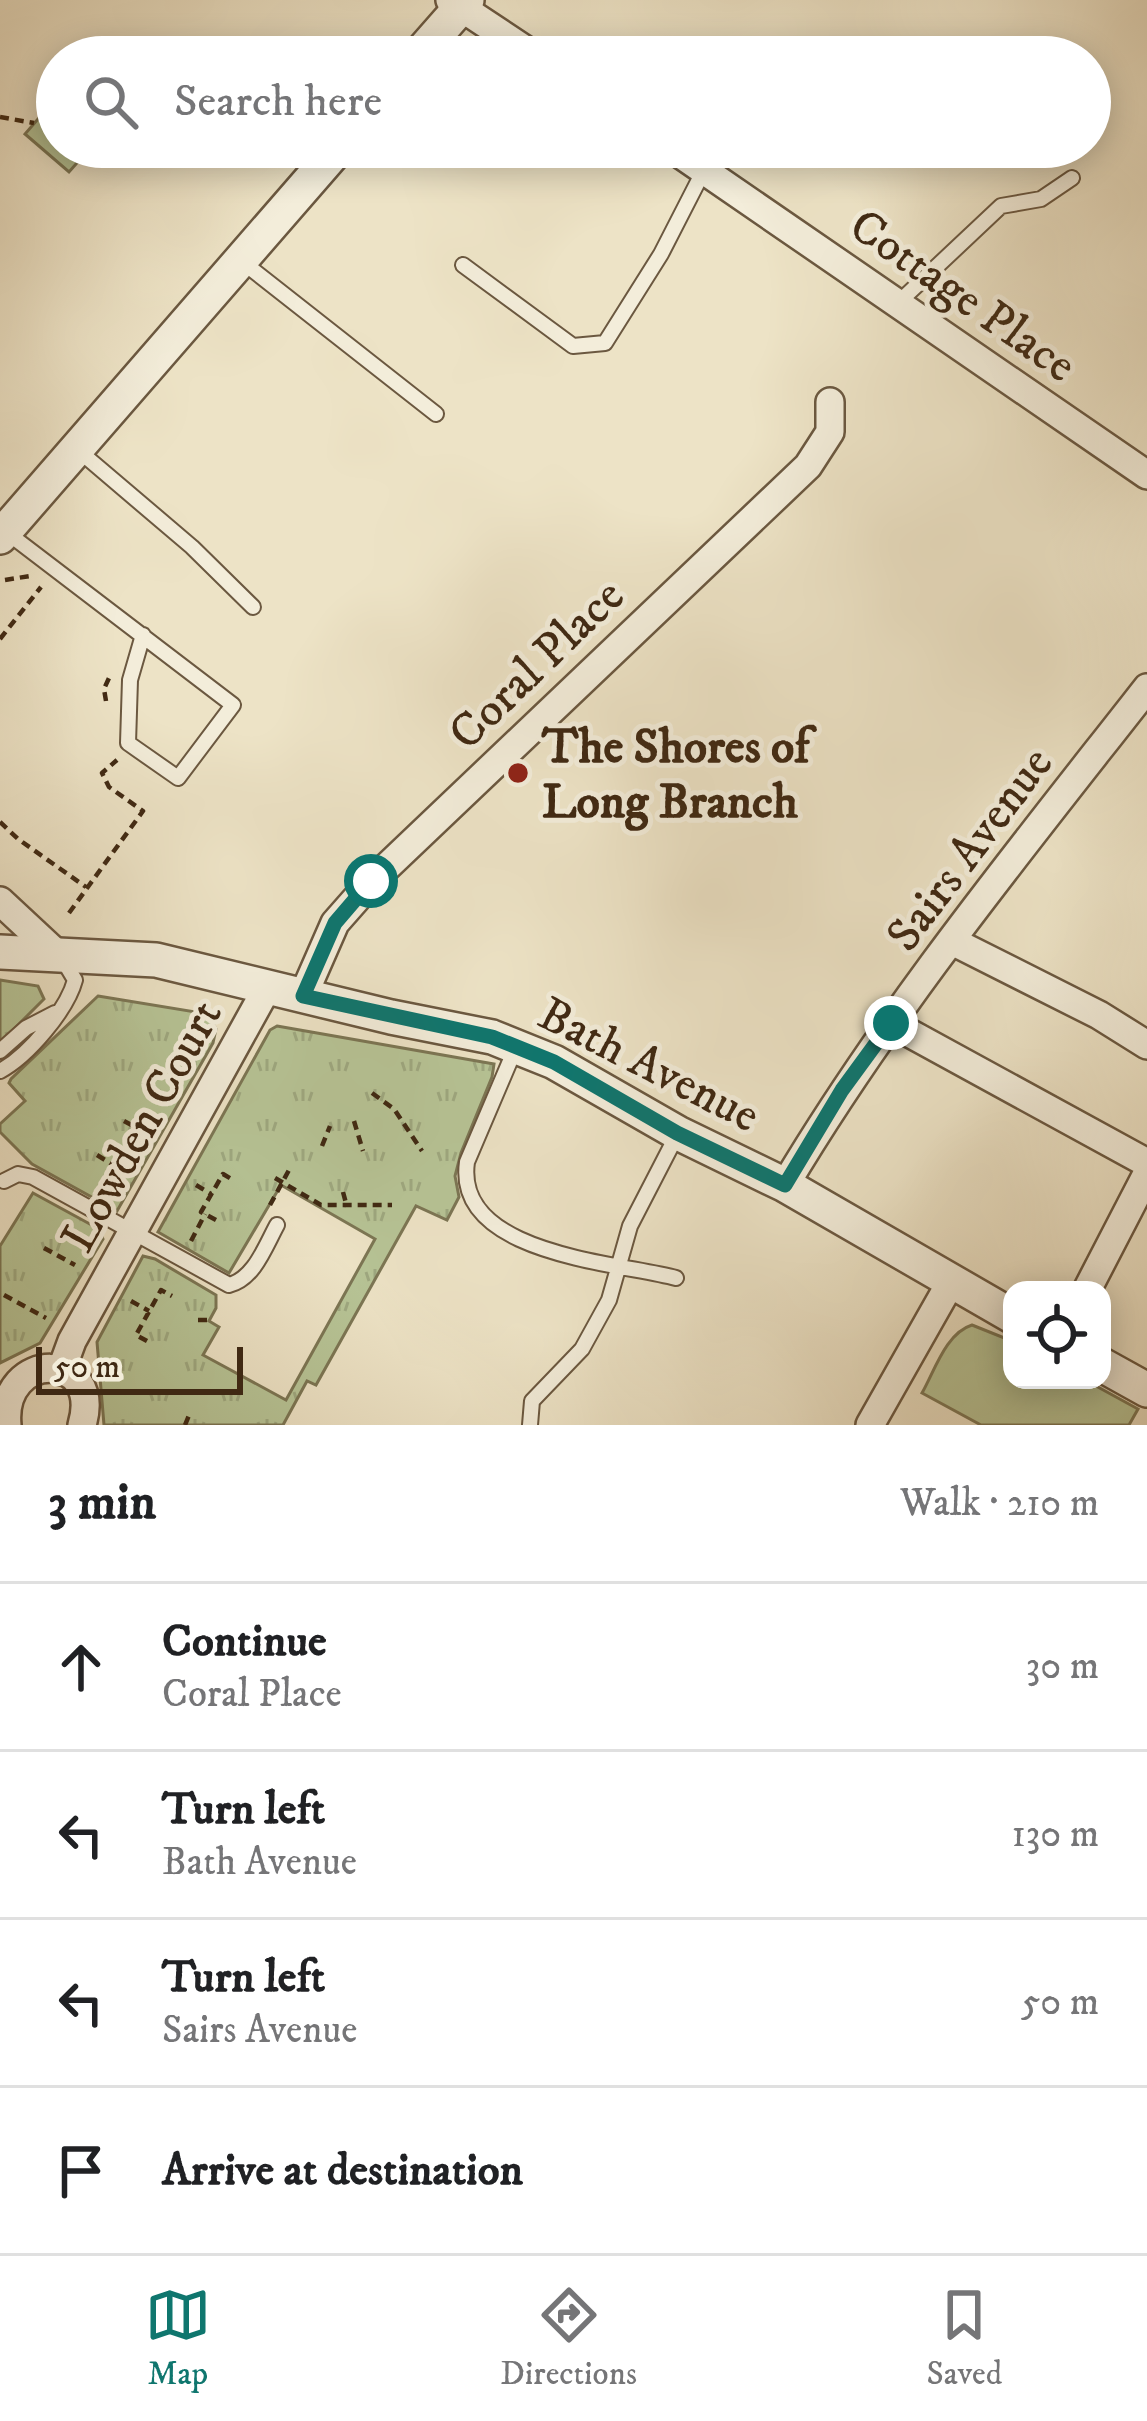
<!DOCTYPE html>
<html lang="en">
<head>
<meta charset="utf-8">
<style>
	:root { --surface:#fff; --page:#f2f2f2; --text:#202124; --muted:#757577; --line:#e0e0e0; --accent:#0f766e }
	body { margin:0; font-family:"IM FELL DW Pica",serif; background:var(--page); color:var(--text) }
	.controls { position:absolute; right:36px; bottom:36px; display:grid; overflow:hidden; border-radius:24px; box-shadow:0 6px 30px #0003 }
	.controls button { width:108px; height:108px; display:grid; place-items:center; padding:0; border:0; border-bottom:3px solid var(--line); background:var(--surface); color:var(--text); font:60px sans-serif }
	.scale { position:absolute; left:36px; bottom:30px; width:207px; box-sizing:border-box; padding-left:12px; border:6px solid #402913; border-top:0; font-size:33px; line-height:42px; white-space:nowrap; color:#402913; -webkit-text-stroke:9px #f3edda; paint-order:stroke }
	.stop { position:absolute; width:36px; height:36px; margin:-27px; border:9px solid #0f766e; border-radius:50%; background:#fff }
	.stop.end { background:#0f766e; border-color:#fff; box-shadow:0 3px 12px #0008 }
	.list { margin:0; padding:0; list-style:none }
	h2 { display:flex; justify-content:space-between; align-items:center; height:156px; margin:0; padding:0 48px; font-size:51px }
	h2 small { font-size:39px; font-weight:400; color:var(--muted) }
	.list li { display:grid; grid-template-columns:78px 1fr auto; gap:36px; align-items:center; box-sizing:border-box; height:168px; padding:0 48px; border-top:3px solid var(--line) }
	.list b { display:block; font-size:45px; white-space:nowrap }
	.list p { margin:0; font-size:39px; white-space:nowrap; color:var(--muted) }
	.list em { font-size:39px; font-style:normal; color:var(--muted) }
	.icon { flex:none; width:66px; height:66px; fill:none; stroke:currentColor; stroke-width:2; stroke-linecap:round; stroke-linejoin:round }
	.map { position:relative; flex:none; width:1147px; height:1425px; overflow:hidden }
	.search { position:absolute; background:var(--surface); box-shadow:0 6px 30px #0003; left:36px; right:36px; top:36px; height:132px; display:flex; align-items:center; gap:30px; box-sizing:border-box; padding:0 42px; border-radius:66px; color:var(--muted); font-size:45px }
	.sheet { height:828px; background:var(--surface) }
	nav { display:flex; justify-content:space-around; align-items:center; box-sizing:border-box; height:168px; border-top:3px solid var(--line); background:var(--surface); font-size:33px; color:var(--muted) }
	nav a { display:grid; justify-items:center; gap:6px }
	nav .on { color:var(--accent) }
	.map>svg:first-child { display:block }
</style>
</head>
<body>
<div class="map">
<svg width="1147" height="1425" viewBox="0 0 1147 1425">
	<defs>
		<pattern id="grass-tufts" width="24" height="20" patternUnits="userSpaceOnUse" patternTransform="scale(3)"><rect width="24" height="20" fill="#b7c496"/><path d="M3 7l-1-3M5 7V3M7 7l1-3M15 17l-1-3M17 17v-4M19 17l1-3" fill="none" stroke="#9ea880"/></pattern>
	</defs>
	<rect width="100%" height="100%" fill="#ede3c6"/>
	<filter id="stains"><feTurbulence type="fractalNoise" baseFrequency=".00167" numOctaves="4"/><feColorMatrix values="0 0 0 0 .2 0 0 0 0 .09 0 0 0 0 .02 0 0 0 .5 -.17"/></filter>
	<radialGradient id="worn" r=".72"><stop offset=".6" stop-color="#630" stop-opacity="0"/><stop offset="1" stop-color="#630" stop-opacity=".3"/></radialGradient>
	<path fill="url(#grass-tufts)" stroke="#7c7654" stroke-width="3" d="M 0,980 L 38,986 L 44,999 L 0,1043 Z
		M 98,996 L 208,1014 L 216,1029 L 213,1043 L 117,1211 L 32,1164 L 0,1132 L 0,1124 L 25,1101 L 9,1083 L 11,1079 Z
		M 277,1026 L 494,1064 L 492,1077 L 461,1153 L 455,1176 L 459,1197 L 447,1220 L 416,1206 L 316,1385 L 307,1381 L 283,1425 L 104,1425 L 97,1342 L 143,1256 L 155,1259 L 216,1295 L 216,1308 L 209,1321 L 219,1327 L 203,1355 L 286,1400 L 375,1239 L 281,1185 L 229,1273 L 158,1232 L 270,1030 Z
		M 33,1193 L 99,1229 L 103,1239 L 40,1343 L 0,1363 L 0,1246 Z"/>
	<path fill="#b7c496" stroke="#7c7654" stroke-width="3" d="M 57,97 L 57,147 L 91,147 L 69,172 L 25,134 Z
		M 972,1325 L 1012,1341 L 1012,1380 L 1085,1380 L 1138,1409 L 1129,1425 L 981,1425 L 922,1393 C 935,1370 946,1333 972,1325 Z"/>
	<g fill="none" stroke-linecap="round" stroke-linejoin="round">
		<defs>
			<path id="service" d="M 240,260 L 436,414
				M 463,265 L 573,346 L 605,343 L 661,254 L 704,170
				M 898,303 L 1001,206 L 1041,199 L 1072,178
				M 78,450 L 192,547 L 253,607
				M 5,531 L 233,705 L 178,778 L 128,743 L 130,680 L 143,635
				M 516,1047 L 467,1162 C 454,1254 614,1262 676,1278
				M 0,1051 L 26,1028 L 55,1013
				M 0,1071 C 28,1056 67,1010 75,980 L 63,960
				M 4,1181 L 18,1174 L 33,1177 L 229,1285 C 254,1279 265,1247 277,1225
				M 530,1425 L 532,1401 L 582,1349 L 609,1300 L 630,1226 L 678,1133"/>
			<path id="minor" d="M 450,0 L 536,57
				M 670,147 L 1147,475
				M 0,901 L 58,955
				M 952,941 L 1099,1015 L 1147,1045
				M 303,996 L 335,923 L 372,881 L 808,466 L 830,432 L 830,402
				M 891,1023 L 1147,1163
				M 785,1185 C 890,1009 1021,849 1147,688
				M 1087,1290 L 1147,1174
				M 61,1371 L 72,1341 L 267,988
				M 7,1425 C 0,1349 104,1350 82,1425
				M 870,1425 L 951,1282"/>
			<path id="tertiary" d="M 417,57 L 467,0
				M 0,537 L 339,147
				M 0,952 L 156,960 L 391,1017 L 492,1037 L 554,1062 L 678,1133 L 785,1185 L 1012,1316
				M 1102,1365 L 1147,1390"/>
		</defs>
		<use href="#service" stroke="#6b5840" stroke-width="18"/>
		<use href="#minor" stroke="#6b5840" stroke-width="32"/>
		<use href="#tertiary" stroke="#6b5840" stroke-width="38"/>
		<path stroke="#402913" stroke-width="4.5" stroke-dasharray="9 6" stroke-linecap="butt" d="M 0,117 L 34,123
			M 5,580 L 30,576
			M 0,639 L 41,587
			M 106,701 L 104,689 L 109,678
			M 0,822 L 18,839 L 86,887
			M 69,913 L 143,811 L 109,787 L 102,773 L 117,760
			M 372,1093 L 394,1109 L 422,1151
			M 124,1121 L 148,1134
			M 354,1121 L 363,1151
			M 322,1146 L 330,1126
			M 97,1155 L 126,1173
			M 275,1178 L 321,1205 L 392,1205
			M 196,1185 L 211,1194
			M 343,1192 L 347,1207
			M 270,1205 L 289,1170
			M 216,1220 L 201,1212 L 223,1174 L 233,1180
			M 191,1241 L 205,1214
			M 44,1248 L 75,1265
			M 4,1295 L 46,1318
			M 131,1301 L 149,1311
			M 198,1320 L 210,1320
			M 147,1341 L 136,1335 L 161,1290 L 172,1296
			M 185,1425 L 190,1413"/>
		<use href="#service" stroke="#f3edda" stroke-width="14"/>
		<use href="#minor" stroke="#f3edda" stroke-width="27"/>
		<use href="#tertiary" stroke="#f3edda" stroke-width="33"/>
	</g>
	<g fill="none" stroke-linecap="round" stroke-linejoin="round">
		<path stroke="#0f766e" stroke-width="15" d="M 371,881 L 335,923 L 303,996 L 492,1037 L 554,1062 L 677,1133 L 785,1185 L 842,1090 L 891,1023"/>
	</g>
	<circle fill="#8f2418" stroke="#f3edda" stroke-width="4.5" cx="518" cy="773" r="12"/>
	<g text-anchor="middle" stroke-width="10" stroke-linejoin="round" paint-order="stroke">
		<g font-size="48" fill="#402913" stroke="#f3edda">
			<text transform="translate(964 294) rotate(35)" y="17">Cottage Place</text>
			<text transform="translate(535 663) rotate(-44)" y="17">Coral Place</text>
			<text transform="translate(968 848) rotate(-53)" y="17">Sairs Avenue</text>
			<text transform="translate(650 1063) rotate(27)" y="17">Bath Avenue</text>
			<text transform="translate(140 1125) rotate(-61)" y="17">Lowden Court</text>
		</g>
		<g font-size="48" font-weight="bold" fill="#402913" stroke="#f3edda" text-anchor="start">
			<text x="542" y="762">The Shores of<tspan x="542" dy="55">Long Branch</tspan></text>
		</g>
	</g>
	<rect width="100%" height="100%" filter="url(#stains)"/>
	<rect width="100%" height="100%" fill="url(#worn)"/>
</svg>
<div class="controls">
<button><svg class="icon" aria-label="locate" viewBox="0 0 24 24"><circle cx="12" cy="12" r="6"/><path d="M12 2v4M12 18v4M2 12h4M18 12h4"/></svg></button>
</div>
<div class="scale">50 m</div>
<div class="stop" style="left:371px;top:881px"></div>
<div class="stop end" style="left:891px;top:1023px"></div>
<div class="search"><svg class="icon" aria-label="search" viewBox="0 0 24 24"><circle cx="10" cy="10" r="6"/><path d="M15 15l6 6"/></svg>Search here</div>
</div>
<section class="sheet">
<h2>3 min<small>Walk · 210 m</small></h2>
<ul class="list">
<li><svg class="icon" aria-label="ahead" viewBox="0 0 24 24"><path d="M12 20V5M6 11l6-6 6 6"/></svg><div><b>Continue</b><p>Coral Place</p></div><em>30 m</em></li>
<li><svg class="icon" aria-label="left" viewBox="0 0 24 24"><path d="M17 20v-9H6M10 6l-5 5 5 5"/></svg><div><b>Turn left</b><p>Bath Avenue</p></div><em>130 m</em></li>
<li><svg class="icon" aria-label="left" viewBox="0 0 24 24"><path d="M17 20v-9H6M10 6l-5 5 5 5"/></svg><div><b>Turn left</b><p>Sairs Avenue</p></div><em>50 m</em></li>
<li><svg class="icon" aria-label="arrive" viewBox="0 0 24 24"><path d="M6 21V4h12l-3 4 3 4H6"/></svg><div><b>Arrive at destination</b></div></li>
</ul>
</section>
<nav>
<a class="on"><svg class="icon" aria-label="map" viewBox="0 0 24 24"><path d="M3 6l6-2 6 2 6-2v14l-6 2-6-2-6 2zM9 4v14M15 6v14"/></svg>Map</a>
<a><svg class="icon" aria-label="directions" viewBox="0 0 24 24"><path d="M12 3l9 9-9 9-9-9zM9 14v-3h6M13 9l2 2-2 2"/></svg>Directions</a>
<a><svg class="icon" aria-label="saved" viewBox="0 0 24 24"><path d="M7 4h10v16l-5-4-5 4z"/></svg>Saved</a>
</nav>
</body>
</html>
